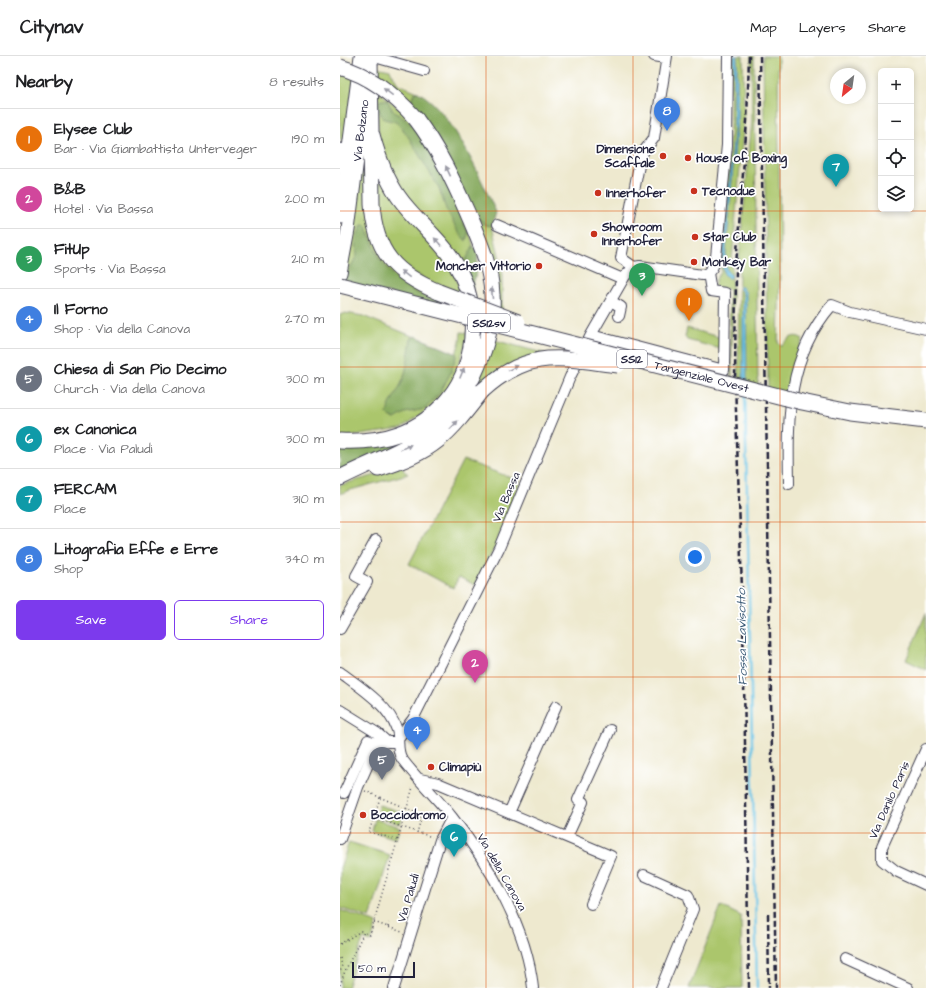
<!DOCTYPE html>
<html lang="en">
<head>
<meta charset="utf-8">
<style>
	:root { --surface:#fff; --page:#f6f6f6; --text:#202124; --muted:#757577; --line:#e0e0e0; --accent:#7c3aed }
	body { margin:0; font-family:"Architects Daughter",sans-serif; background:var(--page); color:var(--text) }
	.controls { position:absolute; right:12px; top:12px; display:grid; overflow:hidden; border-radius:6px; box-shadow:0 2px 6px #0003 }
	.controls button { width:36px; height:36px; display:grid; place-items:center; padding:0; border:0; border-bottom:1px solid var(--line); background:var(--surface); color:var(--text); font:20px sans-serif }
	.compass { position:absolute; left:490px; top:12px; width:36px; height:36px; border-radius:50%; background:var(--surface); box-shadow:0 2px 6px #0003; rotate:209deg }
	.scale { position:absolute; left:12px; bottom:10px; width:63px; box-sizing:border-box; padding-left:4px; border:2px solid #22223b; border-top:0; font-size:11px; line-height:14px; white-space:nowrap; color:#22223b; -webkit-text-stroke:3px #fff; paint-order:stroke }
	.you { position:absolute; left:355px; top:501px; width:14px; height:14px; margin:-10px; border:3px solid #fff; border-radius:50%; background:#1a73e8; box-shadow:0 0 0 6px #1a73e833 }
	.badge { display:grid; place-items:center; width:26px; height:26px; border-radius:50%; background:var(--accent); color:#fff; font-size:13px; font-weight:700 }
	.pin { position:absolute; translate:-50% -33px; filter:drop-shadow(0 1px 2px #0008) }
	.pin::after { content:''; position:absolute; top:21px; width:14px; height:12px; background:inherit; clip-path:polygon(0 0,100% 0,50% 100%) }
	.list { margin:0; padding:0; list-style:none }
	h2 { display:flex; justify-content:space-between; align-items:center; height:52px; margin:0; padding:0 16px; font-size:17px }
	h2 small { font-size:13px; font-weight:400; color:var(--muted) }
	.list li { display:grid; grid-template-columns:26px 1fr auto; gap:12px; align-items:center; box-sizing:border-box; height:60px; padding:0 16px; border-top:1px solid var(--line) }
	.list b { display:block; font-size:15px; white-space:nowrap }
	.list p { margin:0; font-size:13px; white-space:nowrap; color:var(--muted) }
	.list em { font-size:13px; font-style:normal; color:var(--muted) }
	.actions { display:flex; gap:8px; padding:12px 16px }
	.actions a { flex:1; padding:9px 0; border:1px solid var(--accent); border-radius:6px; text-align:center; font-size:14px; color:var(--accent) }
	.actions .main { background:var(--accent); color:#fff }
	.icon { flex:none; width:22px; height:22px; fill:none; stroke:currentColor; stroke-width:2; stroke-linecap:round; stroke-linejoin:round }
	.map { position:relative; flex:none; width:586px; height:932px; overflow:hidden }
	header { display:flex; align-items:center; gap:24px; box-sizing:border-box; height:56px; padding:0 20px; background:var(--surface); border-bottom:1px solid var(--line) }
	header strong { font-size:19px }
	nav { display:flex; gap:22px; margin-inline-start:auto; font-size:14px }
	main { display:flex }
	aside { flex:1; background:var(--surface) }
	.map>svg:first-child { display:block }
</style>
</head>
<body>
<header>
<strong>Citynav</strong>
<nav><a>Map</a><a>Layers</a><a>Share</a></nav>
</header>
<main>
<aside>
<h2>Nearby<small>8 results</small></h2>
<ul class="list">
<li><span class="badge" style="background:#e8710a">1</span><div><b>Elysee Club</b><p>Bar · Via Giambattista Unterveger</p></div><em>190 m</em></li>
<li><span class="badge" style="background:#d1479c">2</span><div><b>B&amp;B</b><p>Hotel · Via Bassa</p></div><em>200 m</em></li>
<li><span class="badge" style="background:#2e9e5b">3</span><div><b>FitUp</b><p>Sports · Via Bassa</p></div><em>210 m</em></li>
<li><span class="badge" style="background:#3f7fe0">4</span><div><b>Il Forno</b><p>Shop · Via della Canova</p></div><em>270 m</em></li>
<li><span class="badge" style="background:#6b7280">5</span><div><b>Chiesa di San Pio Decimo</b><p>Church · Via della Canova</p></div><em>300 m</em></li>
<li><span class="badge" style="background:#0f9aa8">6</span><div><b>ex Canonica</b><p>Place · Via Paludi</p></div><em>300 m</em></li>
<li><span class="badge" style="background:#0f9aa8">7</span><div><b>FERCAM</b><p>Place</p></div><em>310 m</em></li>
<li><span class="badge" style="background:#3f7fe0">8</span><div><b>Litografia Effe e Erre</b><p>Shop</p></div><em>340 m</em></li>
</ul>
<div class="actions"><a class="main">Save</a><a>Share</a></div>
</aside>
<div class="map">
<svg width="586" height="932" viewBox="0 0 586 932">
	<rect width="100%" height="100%" fill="#fff"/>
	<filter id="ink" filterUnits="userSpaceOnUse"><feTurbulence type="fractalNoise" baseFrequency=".025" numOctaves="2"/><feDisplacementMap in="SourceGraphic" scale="8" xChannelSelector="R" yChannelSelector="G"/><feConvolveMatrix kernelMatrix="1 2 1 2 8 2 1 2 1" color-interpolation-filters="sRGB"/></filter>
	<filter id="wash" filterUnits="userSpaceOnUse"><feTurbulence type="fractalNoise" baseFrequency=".012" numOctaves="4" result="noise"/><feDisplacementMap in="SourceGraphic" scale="16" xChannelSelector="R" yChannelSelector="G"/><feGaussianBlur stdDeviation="0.9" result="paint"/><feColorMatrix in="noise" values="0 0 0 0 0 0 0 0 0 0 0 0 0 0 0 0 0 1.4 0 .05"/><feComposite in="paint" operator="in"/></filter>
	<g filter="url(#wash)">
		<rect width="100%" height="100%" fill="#eee9cf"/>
		<path fill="#abc66c" stroke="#667454" d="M 390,0 L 394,0 L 394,77 L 382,207 L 387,215 L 385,207 L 397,62 L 397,0 L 403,0 L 404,64 L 392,205 L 392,324 L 391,324 L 389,233 L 374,231 L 376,223 L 381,216 L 380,207 L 390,77 Z
			M 411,0 L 414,0 L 418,330 L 398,325 L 399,203 L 412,64 Z
			M 423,0 L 438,0 L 440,215 L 438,287 L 442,290 C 448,282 454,277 463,283 L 449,326 L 449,339 L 428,333 Z
			M 36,11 L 50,14 L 58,28 L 78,36 L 74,38 L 79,60 L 36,23 Z
			M 0,16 L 14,21 L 5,92 L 0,81 Z
			M 36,33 L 68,60 L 128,170 L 138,207 L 131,237 L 62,140 L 39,88 Z
			M 28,65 L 39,192 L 127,252 L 3,226 Z
			M 36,108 L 111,211 L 124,241 L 70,219 L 42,181 Z
			M 133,159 L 146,169 L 152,170 L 162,212 L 162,255 L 155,252 Z
			M 5,257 L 23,260 L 116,298 L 120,285 L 121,276 L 127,277 L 126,287 L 114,322 L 99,345 L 61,373 L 0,382 L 0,259 Z
			M 347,272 L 382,282 L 381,292 L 377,292 L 347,284 L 345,281 Z
			M 150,283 L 207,298 L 201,298 L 58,400 Z
			M 123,404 L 180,425 L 155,491 L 135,529 L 119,521 L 113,532 L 69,508 Z
			M 64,409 L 63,414 L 68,418 L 7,435 L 0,438 L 0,429 L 43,417 Z
			M 586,557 L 586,614 L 566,604 Z
			M 39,749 L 64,757 L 60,768 L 36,760 Z
			M 35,763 L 60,771 L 56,783 L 32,775 Z
			M 9,786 L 50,799 L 30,862 L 0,852 L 0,812 Z
			M 381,850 L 401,860 L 402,932 L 349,932 Z
			M 0,854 L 37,867 L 31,886 L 23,883 L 7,932 L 0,932 Z"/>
		<path fill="#88ab60" stroke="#55664e" d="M 78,36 C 113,55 139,120 156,156 L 152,170 L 146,169 L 133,159 L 71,45 L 74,37 Z
			M 40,44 L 47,44 L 53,55 L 72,68 L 87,84 L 128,177 L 126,185 L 118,176 L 106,153 L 99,132 L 66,77 L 56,66 L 44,63 L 40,57 L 38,49 Z
			M 22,169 L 26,169 L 39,202 L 55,222 L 72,234 L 87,242 L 127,252 L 127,257 L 3,226 L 17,199 L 16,182 Z
			M 133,190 L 138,194 L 137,216 L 133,227 L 131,227 L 124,215 L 126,204 Z
			M 75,280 L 117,298 L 111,316 L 101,335 L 85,353 L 65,357 L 55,363 L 51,362 L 47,358 C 49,344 62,332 65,317 C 68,306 69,294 71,283 Z
			M 49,386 L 55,387 L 57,391 L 0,416 L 0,391 Z"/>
		<path fill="#6ac5e7" stroke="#467491" d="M 394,0 L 397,0 L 397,62 L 385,207 L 387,215 L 392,220 L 389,223 L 384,218 L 382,207 L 394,77 Z
			M 401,230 L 406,237 L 407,328 L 403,327 L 403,237 L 399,232 Z"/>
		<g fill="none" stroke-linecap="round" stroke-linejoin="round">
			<path stroke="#6ac5e7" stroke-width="2.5" d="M 405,337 L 417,932"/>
		</g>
	</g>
	<g filter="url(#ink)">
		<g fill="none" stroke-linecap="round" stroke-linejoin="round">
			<defs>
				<path id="minor" d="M 31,0 L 84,15
					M 314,0 L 326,2
					M 157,169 L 283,223
					M 294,211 L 281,202 L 301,99 L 314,82 L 327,0
					M 271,245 L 281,251 L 279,260
					M 251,279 L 384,314 L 385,237 L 371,235 L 368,217
					M 449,428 C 448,362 446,302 492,249 L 510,256 L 586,273
					M 0,573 L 27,526 L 16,520 L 36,484
					M 0,616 C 20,631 49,649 57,674 C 60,683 56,695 62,703 C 77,723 96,741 112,761 C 149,808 187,871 193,932
					M 0,654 L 37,677 L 47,686
					M 59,681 L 73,663 L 159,492 L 230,321 L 251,279 L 285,220 L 294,211 L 300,210 L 362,219 C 371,217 374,210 376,201 L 387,89 L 388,0
					M 586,693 L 542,791 L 542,804 L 556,815 L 586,829
					M 80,723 L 98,727 L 271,800 L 251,848
					M 4,737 L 28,684 L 37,688
					M 169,757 L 216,650
					M 227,781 L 243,746 L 238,744 L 270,674
					M 0,783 L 18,731 L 37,688 L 47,686 L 58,686
					M 304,819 L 348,839 L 353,853 L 321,932
					M 505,903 L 568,932
					M 54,932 L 100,784 L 112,761"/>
				<g id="major">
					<path d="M 0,161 L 21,0"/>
					<path id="s1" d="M 0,217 L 8,174 L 25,41"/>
				</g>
				<path id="highway" d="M 30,4 L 32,148 C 35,196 55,218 99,236
					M 0,95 L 0,110
					M 0,156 L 0,159
					M 0,385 C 43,387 80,377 108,343 C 140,304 140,242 111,201 C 96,179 73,162 58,140 C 45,121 38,101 32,79
					M 38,413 C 93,397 108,379 142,335
					M 0,422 C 32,405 67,395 96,371 C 129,344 155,281 152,239 C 151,210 139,184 128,158 C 113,124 98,92 76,63"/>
			</defs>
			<use href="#minor" stroke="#414051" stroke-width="12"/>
			<use href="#major" stroke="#414051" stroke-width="15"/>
			<use href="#highway" stroke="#414051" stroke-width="17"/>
			<path stroke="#414051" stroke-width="1.5" stroke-dasharray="1 3" stroke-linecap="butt" d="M 25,735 L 82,759 L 77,777
				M 40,742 L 29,776 L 58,784
				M 35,762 L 92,781
				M 34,866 L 62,876
				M 48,871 L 49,867
				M 0,888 L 21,875 L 24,876
				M 0,902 L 2,909 L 0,917
				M 0,929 L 5,915 L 24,876 L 30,879 L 73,731"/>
			<use href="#minor" stroke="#fff" stroke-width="10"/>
			<use href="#major" stroke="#fff" stroke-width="13"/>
			<use href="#highway" stroke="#fff" stroke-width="15"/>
			<path stroke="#22223b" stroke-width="2.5" stroke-dasharray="6 3" stroke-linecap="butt" d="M 420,0 L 436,932
				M 428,858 L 429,932
				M 409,932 L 403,564 L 395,325 L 396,209 L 407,65 L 409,0"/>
			<defs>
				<g id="highway-bridge">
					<path d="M 0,11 C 31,20 55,39 76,63"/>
					<path id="s2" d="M 0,229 L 462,346 L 510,356 L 586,365"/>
					<path d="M 99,236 L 178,266"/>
					<path d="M 142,335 C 189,292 220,302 278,309"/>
				</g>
			</defs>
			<use href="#highway-bridge" stroke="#414051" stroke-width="17" stroke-linecap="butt"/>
			<use href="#highway-bridge" stroke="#fff" stroke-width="15"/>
		</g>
		<defs><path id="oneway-solid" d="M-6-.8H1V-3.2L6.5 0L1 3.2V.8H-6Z"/></defs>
		<g fill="#9c9ca7">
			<use href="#oneway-solid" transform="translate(48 36) rotate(-143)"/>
			<use href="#oneway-solid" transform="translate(108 115) rotate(-115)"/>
			<use href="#oneway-solid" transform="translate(98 186) rotate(-132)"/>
			<use href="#oneway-solid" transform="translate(65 218) rotate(-142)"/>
			<use href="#oneway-solid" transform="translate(152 237) rotate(-95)"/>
			<use href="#oneway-solid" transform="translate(173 312) rotate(-28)"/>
			<use href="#oneway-solid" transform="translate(122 317) rotate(-68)"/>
			<use href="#oneway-solid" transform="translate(114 369) rotate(-47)"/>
			<use href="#oneway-solid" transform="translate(66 391) rotate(-26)"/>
		</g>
	</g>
	<path fill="none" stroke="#de560e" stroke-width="1" stroke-opacity="0.55" d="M 146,0 L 146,932M 293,0 L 293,932M 440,0 L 440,932M 0,155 L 586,155M 0,311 L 586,311M 0,466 L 586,466M 0,621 L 586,621M 0,777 L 586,777"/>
	<g fill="#c8321e" stroke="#fff" stroke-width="1.5">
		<circle cx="323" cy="100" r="4"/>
		<circle cx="348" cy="102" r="4"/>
		<circle cx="354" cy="135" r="4"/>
		<circle cx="258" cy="137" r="4"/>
		<circle cx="254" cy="178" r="4"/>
		<circle cx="355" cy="181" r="4"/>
		<circle cx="354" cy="206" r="4"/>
		<circle cx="199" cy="210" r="4"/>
		<circle cx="91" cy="711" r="4"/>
		<circle cx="23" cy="759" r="4"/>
	</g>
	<g text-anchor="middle" stroke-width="3.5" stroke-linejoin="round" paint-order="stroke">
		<g fill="#fff" stroke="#646476" stroke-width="1">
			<rect x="128" y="258" width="42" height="18" rx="3"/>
			<rect x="277" y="294" width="30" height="18" rx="3"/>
		</g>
		<g font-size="11" font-weight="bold" fill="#22223b">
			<text x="149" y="271">SS12sv</text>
			<text x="292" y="307">SS12</text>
		</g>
		<g font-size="12" fill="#22223b" stroke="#fff">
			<text dy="4" stroke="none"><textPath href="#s1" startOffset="144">Via Bolzano</textPath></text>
			<text dy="4" stroke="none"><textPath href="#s2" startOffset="373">Tangenziale Ovest</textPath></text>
			<text transform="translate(166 441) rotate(-67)" y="4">Via Bassa</text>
			<text transform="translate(549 744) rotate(-66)" y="4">Via Danilo Paris</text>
			<text transform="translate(162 816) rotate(60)" y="4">Via della Canova</text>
			<text transform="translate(68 842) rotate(-73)" y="4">Via Paludi</text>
		</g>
		<g font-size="12" font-weight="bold" fill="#22223b" stroke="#fff" text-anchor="start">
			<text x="315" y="97" text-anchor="end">Dimensione<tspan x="315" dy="14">Scaffale</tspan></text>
			<text x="356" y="106">House of Boxing</text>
			<text x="362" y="139">Tecnodue</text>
			<text x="266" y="141">Innerhofer</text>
			<text x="262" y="175">Showroom<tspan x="262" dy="14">Innerhofer</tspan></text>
			<text x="363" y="185">Star Club</text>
			<text x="362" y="210">Monkey Bar</text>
			<text x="191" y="214" text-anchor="end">Moncher Vittorio</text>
			<text x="99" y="715">Climapiù</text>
			<text x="31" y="763">Bocciodromo</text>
		</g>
		<g font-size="13" font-style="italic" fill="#3b5b77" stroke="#fff">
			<text transform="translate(401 581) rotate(-91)" y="5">Fossa Lavisotto</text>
		</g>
	</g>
</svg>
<div class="controls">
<button>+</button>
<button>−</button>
<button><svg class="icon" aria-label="locate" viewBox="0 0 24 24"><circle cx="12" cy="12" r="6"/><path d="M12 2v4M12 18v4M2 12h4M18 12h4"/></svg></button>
<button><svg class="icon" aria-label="layers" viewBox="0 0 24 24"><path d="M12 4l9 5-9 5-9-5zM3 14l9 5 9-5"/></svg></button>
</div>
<svg class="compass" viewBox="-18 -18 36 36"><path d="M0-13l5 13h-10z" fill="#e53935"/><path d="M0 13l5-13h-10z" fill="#757577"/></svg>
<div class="scale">50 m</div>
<div class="you"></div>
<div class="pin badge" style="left:349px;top:265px;background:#e8710a">1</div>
<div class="pin badge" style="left:135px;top:627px;background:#d1479c">2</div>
<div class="pin badge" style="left:302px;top:240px;background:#2e9e5b">3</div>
<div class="pin badge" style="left:77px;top:694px;background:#3f7fe0">4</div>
<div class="pin badge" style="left:42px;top:724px;background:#6b7280">5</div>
<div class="pin badge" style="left:114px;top:801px;background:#0f9aa8">6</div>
<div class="pin badge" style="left:496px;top:131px;background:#0f9aa8">7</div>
<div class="pin badge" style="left:327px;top:75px;background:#3f7fe0">8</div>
</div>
</main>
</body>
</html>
